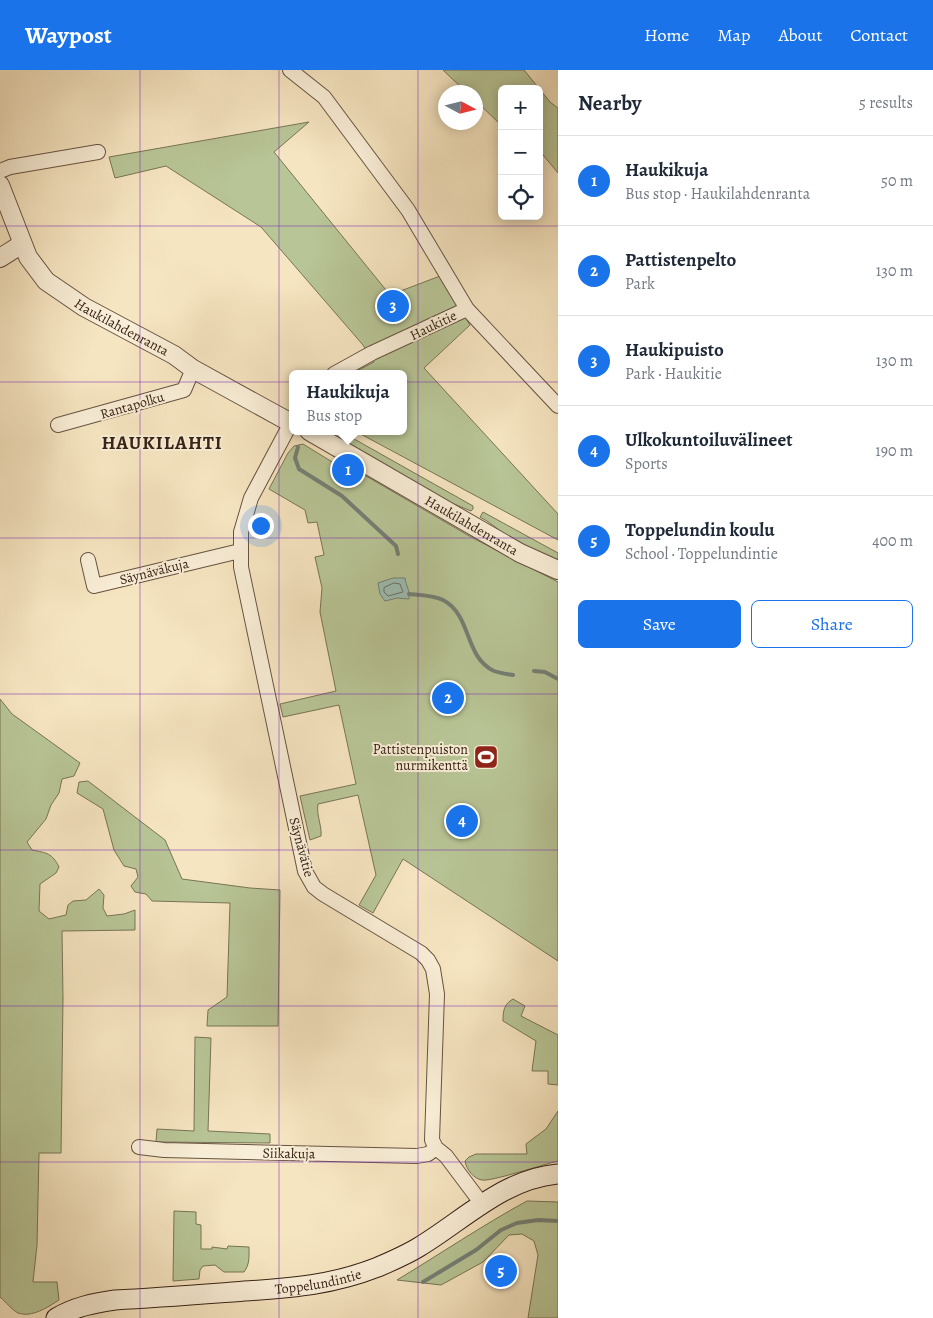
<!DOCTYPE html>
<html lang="en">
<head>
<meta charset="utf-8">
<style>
	:root { --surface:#fff; --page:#f2f2f3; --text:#1f2937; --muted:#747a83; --line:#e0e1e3; --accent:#1a73e8 }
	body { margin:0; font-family:Alegreya,serif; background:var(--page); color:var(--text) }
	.controls { position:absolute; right:15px; top:15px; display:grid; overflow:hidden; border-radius:8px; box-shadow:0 2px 12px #0003 }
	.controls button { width:45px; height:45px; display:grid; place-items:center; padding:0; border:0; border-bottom:1px solid var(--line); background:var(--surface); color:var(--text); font:25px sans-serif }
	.compass { position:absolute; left:438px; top:15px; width:45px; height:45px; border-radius:50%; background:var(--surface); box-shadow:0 2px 12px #0003; rotate:97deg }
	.you { position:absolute; left:260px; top:455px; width:18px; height:18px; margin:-12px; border:4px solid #fff; border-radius:50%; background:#1a73e8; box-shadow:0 0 0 8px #1a73e833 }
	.badge { display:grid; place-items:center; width:32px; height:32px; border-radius:50%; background:var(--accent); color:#fff; font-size:16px; font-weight:700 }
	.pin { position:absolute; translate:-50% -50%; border:2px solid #fff; box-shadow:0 1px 5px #0006 }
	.popup { position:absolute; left:289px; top:300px; width:118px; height:65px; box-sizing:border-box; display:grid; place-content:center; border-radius:8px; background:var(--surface); filter:drop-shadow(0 1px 4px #0005); font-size:16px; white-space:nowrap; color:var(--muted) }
	.popup b { font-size:19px; color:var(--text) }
	.popup::after { content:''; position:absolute; left:50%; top:100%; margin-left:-10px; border:10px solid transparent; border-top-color:var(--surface) }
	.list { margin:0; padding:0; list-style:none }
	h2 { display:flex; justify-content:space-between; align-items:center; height:65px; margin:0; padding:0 20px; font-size:21px }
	h2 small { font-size:16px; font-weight:400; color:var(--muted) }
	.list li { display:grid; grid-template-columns:32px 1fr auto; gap:15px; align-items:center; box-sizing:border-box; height:90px; padding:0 20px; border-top:1px solid var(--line) }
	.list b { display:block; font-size:19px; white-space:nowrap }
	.list p { margin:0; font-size:16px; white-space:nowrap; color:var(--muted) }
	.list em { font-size:16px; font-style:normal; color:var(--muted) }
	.actions { display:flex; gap:10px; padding:15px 20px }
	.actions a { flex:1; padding:11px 0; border:1px solid var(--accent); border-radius:8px; text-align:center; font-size:18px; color:var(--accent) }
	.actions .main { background:var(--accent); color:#fff }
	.icon { flex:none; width:28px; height:28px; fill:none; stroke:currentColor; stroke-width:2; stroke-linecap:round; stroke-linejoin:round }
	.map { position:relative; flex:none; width:558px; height:1248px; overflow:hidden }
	header { display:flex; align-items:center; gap:30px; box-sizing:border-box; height:70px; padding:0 25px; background:var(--accent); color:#fff }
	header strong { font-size:24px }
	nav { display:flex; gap:28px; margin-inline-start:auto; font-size:18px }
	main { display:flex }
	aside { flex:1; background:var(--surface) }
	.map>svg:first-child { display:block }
</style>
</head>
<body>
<header>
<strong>Waypost</strong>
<nav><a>Home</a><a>Map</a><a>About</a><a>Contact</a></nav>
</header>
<main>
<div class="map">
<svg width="558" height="1248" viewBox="0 0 558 1248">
	<rect width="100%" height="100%" fill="#f6e5c1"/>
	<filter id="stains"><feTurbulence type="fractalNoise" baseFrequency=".004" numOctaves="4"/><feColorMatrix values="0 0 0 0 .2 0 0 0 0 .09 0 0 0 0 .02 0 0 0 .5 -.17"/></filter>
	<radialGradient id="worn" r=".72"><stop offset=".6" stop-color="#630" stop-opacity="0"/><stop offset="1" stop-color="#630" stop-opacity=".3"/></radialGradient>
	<path fill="#b8c596" stroke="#787456" d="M 443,0 L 524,0 L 550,32 L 558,38 L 558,103 L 539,80 L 539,19 L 502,19 L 502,56 L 476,31 L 476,22 L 466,22 Z
		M 309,52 L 274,82 L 390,225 L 440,206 L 470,255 L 424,298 L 558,444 L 558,470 L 355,361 L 403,361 L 403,304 L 351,304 L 374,292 L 363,275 L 261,157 L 166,96 L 115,108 L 109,87 Z
		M 333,361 L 340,361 L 473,436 L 473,439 L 471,441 L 432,425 L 369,389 Z
		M 303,374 L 342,398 L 343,403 L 348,405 L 354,403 L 366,406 L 471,467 L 558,512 L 558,891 L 403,789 L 373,843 L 359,835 L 376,805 L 358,725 L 318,734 C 316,745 322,755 321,766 L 310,770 L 300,726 L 356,714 L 339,635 L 283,647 L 280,634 L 336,621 L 320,542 L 322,518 L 315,487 L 324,485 L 317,452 L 308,453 L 305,440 L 269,419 L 288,383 L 294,376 Z
		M 483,442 L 558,483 L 558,492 C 540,484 522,476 506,465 C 497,459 490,452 480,447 Z
		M 0,629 L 12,644 L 80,693 L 74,706 L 62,709 L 59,723 L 51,735 L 46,749 L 27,772 L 32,780 C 47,783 52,783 59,797 L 56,803 L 40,814 L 39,841 L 49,849 L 66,845 L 68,835 L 73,831 L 86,830 L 99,819 L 104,825 L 103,838 L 107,846 L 124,844 L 135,840 L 135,860 L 62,861 L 63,928 L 61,1083 L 39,1083 L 37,1175 L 33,1212 L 57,1212 L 59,1230 C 48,1237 32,1248 18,1243 C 12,1240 6,1232 0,1227 Z
		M 88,711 L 165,770 L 182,809 L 250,818 L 280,820 L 278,956 L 207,956 L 208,940 L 227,927 L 230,833 L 152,831 L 146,824 L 135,822 L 131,816 L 138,807 L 136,799 L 124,796 L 114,780 L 103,739 L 77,723 L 79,712 Z
		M 513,929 L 525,936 L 521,946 L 558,965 L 558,1015 L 548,1014 L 548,1001 L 532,1001 L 536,971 L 503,951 C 503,941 504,934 513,929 Z
		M 195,967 L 211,968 L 208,1061 L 270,1064 L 270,1073 L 156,1072 L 157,1059 L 194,1061 Z
		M 558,1041 L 558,1091 C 545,1094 490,1112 482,1110 C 474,1109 466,1099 465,1091 L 469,1087 L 476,1084 L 527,1084 L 526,1074 L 546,1059 Z
		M 527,1131 L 558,1132 L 558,1248 L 528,1248 L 538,1185 L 534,1171 L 522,1164 L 509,1165 L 483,1192 L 441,1215 L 397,1210 C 440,1184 483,1155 527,1131 Z
		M 174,1141 L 196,1142 L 196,1154 L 201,1155 L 201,1179 L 212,1179 L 212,1177 L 227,1179 L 228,1176 L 249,1177 C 249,1186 250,1194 244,1202 L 224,1202 L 215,1195 L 203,1196 L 200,1200 L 199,1209 L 173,1211 Z"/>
	<path fill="#9dbfb4" stroke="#748075" d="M 393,508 L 405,508 C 406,517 410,519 409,529 L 397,528 L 385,531 L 380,524 L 378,513 Z"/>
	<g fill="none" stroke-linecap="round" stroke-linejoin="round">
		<path stroke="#6a7065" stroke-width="1" d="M 394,513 L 400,514 L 403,522 L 388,526 L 384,522 L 384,518 Z"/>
		<path stroke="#748075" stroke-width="4" d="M 298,377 L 295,388 L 299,399 L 342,426 L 396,476 L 398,484
			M 409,524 C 421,525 433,525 443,530 C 472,545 464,587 494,601 C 499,603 507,604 513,605
			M 534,601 L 545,602 L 558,609
			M 423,1212 L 476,1180 L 501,1160 L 517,1153 L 538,1150 L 558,1151"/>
		<defs>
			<path id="minor" d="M 290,0 L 324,27 L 408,140 L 467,239
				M 0,101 L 10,97 L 98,82
				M 334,304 L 372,283 L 467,239 L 558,336
				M 293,349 L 251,428 L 241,462 L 241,497 L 305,801 L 314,817 L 323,824 L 421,883 L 428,890 L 433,899 L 437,924 L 432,1070 L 436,1078 L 446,1086 L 482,1134
				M 58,355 L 184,320 L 193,299
				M 88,490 L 94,516 L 240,481
				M 139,1077 L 164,1080 L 417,1086 L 428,1084 L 436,1078"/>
			<g id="tertiary">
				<path id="s1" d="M 0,115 L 28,187 L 46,211 L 84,237 L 174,285 L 193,299 L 293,354"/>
				<path d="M 0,188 L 22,174"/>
				<path id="s2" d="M 309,361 L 520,483 L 558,500"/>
			</g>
			<g id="secondary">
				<path id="s3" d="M 56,1248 C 74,1237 94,1233 115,1230 C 154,1228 193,1225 233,1222 C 286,1218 327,1217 378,1197 C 392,1191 406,1185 419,1177 C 464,1150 503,1109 558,1104"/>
			</g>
		</defs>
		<use href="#minor" stroke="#675341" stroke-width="16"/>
		<use href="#tertiary" stroke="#675341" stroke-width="20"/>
		<use href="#secondary" stroke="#372216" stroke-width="21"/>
		<use href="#minor" stroke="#f9eed7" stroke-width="14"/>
		<use href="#tertiary" stroke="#f9eed7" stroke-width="18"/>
		<use href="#secondary" stroke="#f9eed7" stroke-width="19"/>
	</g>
	<path fill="none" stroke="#7b2cbf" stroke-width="1" stroke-opacity="0.55" d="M 140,0 L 140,1248M 279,0 L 279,1248M 418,0 L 418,1248M 0,156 L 558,156M 0,312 L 558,312M 0,468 L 558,468M 0,624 L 558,624M 0,780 L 558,780M 0,936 L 558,936M 0,1092 L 558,1092"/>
	<defs>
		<symbol id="stadium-square" viewBox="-11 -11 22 22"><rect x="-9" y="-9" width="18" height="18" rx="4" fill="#8f2418" stroke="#f9eed7"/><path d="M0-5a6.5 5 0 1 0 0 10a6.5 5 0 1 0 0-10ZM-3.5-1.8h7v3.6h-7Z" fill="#fff"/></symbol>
	</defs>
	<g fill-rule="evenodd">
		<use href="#stadium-square" x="472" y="673" width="28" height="28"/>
	</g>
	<g text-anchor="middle" stroke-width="4" stroke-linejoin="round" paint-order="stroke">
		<g font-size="14" fill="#372216" stroke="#f9eed7">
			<text transform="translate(433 255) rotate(-26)" y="5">Haukitie</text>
			<text dy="5" stroke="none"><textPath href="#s1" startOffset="196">Haukilahdenranta</textPath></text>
			<text transform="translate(132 335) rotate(-16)" y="5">Rantapolku</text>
			<text dy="5" stroke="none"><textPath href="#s2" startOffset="188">Haukilahdenranta</textPath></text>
			<text transform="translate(154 501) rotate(-14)" y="5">Säynäväkuja</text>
			<text transform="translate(302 777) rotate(75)" y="5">Säynävätie</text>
			<text transform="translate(289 1083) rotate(1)" y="5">Siikakuja</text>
			<text dy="5" stroke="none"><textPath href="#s3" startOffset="266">Toppelundintie</textPath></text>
		</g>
		<g font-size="14" fill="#372216" stroke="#f9eed7" text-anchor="end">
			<text x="468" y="684">Pattistenpuiston<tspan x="468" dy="16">nurmikenttä</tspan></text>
		</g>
		<g font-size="19" font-weight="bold" letter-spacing="1" fill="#372216" stroke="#f9eed7">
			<text x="162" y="379">HAUKILAHTI</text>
		</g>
	</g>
	<rect width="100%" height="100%" filter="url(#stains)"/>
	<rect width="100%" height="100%" fill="url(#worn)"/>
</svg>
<div class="controls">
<button>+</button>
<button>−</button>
<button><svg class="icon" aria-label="locate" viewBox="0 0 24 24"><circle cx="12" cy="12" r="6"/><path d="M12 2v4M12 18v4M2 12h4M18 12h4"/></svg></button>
</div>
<svg class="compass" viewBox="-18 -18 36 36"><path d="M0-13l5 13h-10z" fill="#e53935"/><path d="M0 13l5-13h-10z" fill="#747a83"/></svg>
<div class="you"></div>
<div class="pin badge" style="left:348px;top:400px">1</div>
<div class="popup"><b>Haukikuja</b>Bus stop</div>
<div class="pin badge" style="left:448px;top:628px">2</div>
<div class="pin badge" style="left:393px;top:236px">3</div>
<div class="pin badge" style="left:462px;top:751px">4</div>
<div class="pin badge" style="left:501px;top:1201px">5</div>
</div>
<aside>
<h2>Nearby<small>5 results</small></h2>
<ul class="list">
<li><span class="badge">1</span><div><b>Haukikuja</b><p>Bus stop · Haukilahdenranta</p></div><em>50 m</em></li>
<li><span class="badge">2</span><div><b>Pattistenpelto</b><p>Park</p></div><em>130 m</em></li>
<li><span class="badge">3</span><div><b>Haukipuisto</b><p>Park · Haukitie</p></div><em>130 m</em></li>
<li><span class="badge">4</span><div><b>Ulkokuntoiluvälineet</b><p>Sports</p></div><em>190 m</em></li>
<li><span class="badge">5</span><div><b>Toppelundin koulu</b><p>School · Toppelundintie</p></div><em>400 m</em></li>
</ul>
<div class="actions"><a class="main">Save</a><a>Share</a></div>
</aside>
</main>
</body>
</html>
